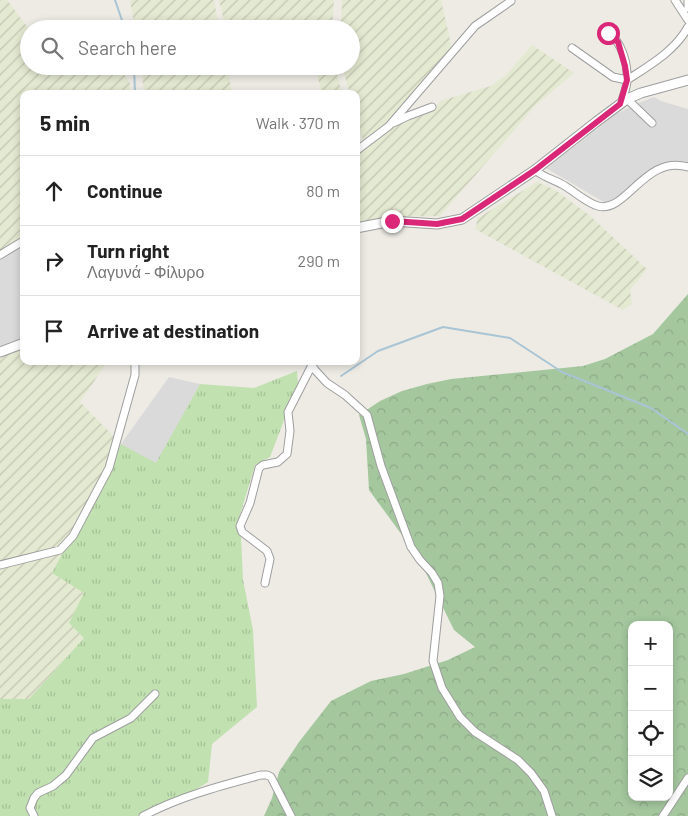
<!DOCTYPE html>
<html lang="en">
<head>
<meta charset="utf-8">
<style>
	:root { --surface:#fff; --page:#f2f2f2; --text:#222; --muted:#767676; --line:#e0e0e0 }
	body { margin:0; font-family:Barlow,sans-serif; background:var(--page); color:var(--text) }
	.controls { position:absolute; right:15px; bottom:15px; display:grid; overflow:hidden; border-radius:10px; box-shadow:0 2px 8px #0003 }
	.controls button { width:45px; height:45px; display:grid; place-items:center; padding:0; border:0; border-bottom:1px solid var(--line); background:var(--surface); color:var(--text); font:25px sans-serif }
	.stop { position:absolute; width:15px; height:15px; margin:-11px; border:4px solid #db2777; border-radius:50%; background:#fff }
	.stop.end { background:#db2777; border-color:#fff; box-shadow:0 1px 5px #0008 }
	.list { margin:0; padding:0; list-style:none }
	h2 { display:flex; justify-content:space-between; align-items:center; height:65px; margin:0; padding:0 20px; font-size:21px }
	h2 small { font-size:16px; font-weight:400; color:var(--muted) }
	.list li { display:grid; grid-template-columns:32px 1fr auto; gap:15px; align-items:center; box-sizing:border-box; height:70px; padding:0 20px; border-top:1px solid var(--line) }
	.list b { display:block; font-size:19px; white-space:nowrap }
	.list p { margin:0; font-size:16px; white-space:nowrap; color:var(--muted) }
	.list em { font-size:16px; font-style:normal; color:var(--muted) }
	.icon { flex:none; width:28px; height:28px; fill:none; stroke:currentColor; stroke-width:2; stroke-linecap:round; stroke-linejoin:round }
	.map { position:relative; flex:none; width:688px; height:816px; overflow:hidden }
	.search { position:absolute; background:var(--surface); box-shadow:0 2px 8px #0003; left:20px; top:20px; width:340px; height:55px; display:flex; align-items:center; gap:12px; box-sizing:border-box; padding:0 18px; border-radius:28px; color:var(--muted); font-size:19px }
	.panel { position:absolute; background:var(--surface); box-shadow:0 2px 8px #0003; left:20px; top:90px; width:340px; height:275px; border-radius:10px }
	.map>svg:first-child { display:block }
</style>
</head>
<body>
<div class="map">
<svg width="688" height="816" viewBox="0 0 688 816">
	<defs>
		<pattern id="farmland-furrows" width="10" height="10" patternUnits="userSpaceOnUse" patternTransform="scale(1.25)"><rect width="10" height="10" fill="#e4e9d1"/><path d="M-1 1l2-2M0 10L10 0M9 11l2-2" fill="none" stroke="#c3c7b3"/></pattern>
		<pattern id="grass-tufts" width="24" height="20" patternUnits="userSpaceOnUse" patternTransform="scale(1.25)"><rect width="24" height="20" fill="#c1e1b0"/><path d="M3 7l-1-3M5 7V3M7 7l1-3M15 17l-1-3M17 17v-4M19 17l1-3" fill="none" stroke="#a5c197"/></pattern>
		<pattern id="forest-crowns" width="20" height="18" patternUnits="userSpaceOnUse" patternTransform="scale(1.25)"><rect width="20" height="18" fill="#a4c79e"/><path d="M2 6a3 3 0 1 1 6 0M12 15a3 3 0 1 1 6 0" fill="none" stroke="#8daa88"/></pattern>
	</defs>
	<rect width="100%" height="100%" fill="#edebe4"/>
	<path fill="#dbdada" d="M 654,97 L 661,101 L 688,109 L 688,163 L 674,161 L 647,171 L 613,201 L 607,204 L 546,168 L 616,114 L 636,104 Z
		M 0,211 L 24,236 L 24,338 L 0,348 Z
		M 169,377 L 200,384 L 157,463 L 146,462 L 121,444 Z"/>
	<path fill="url(#farmland-furrows)" d="M 0,0 L 7,0 L 29,29 L 29,66 L 119,66 L 130,84 L 130,94 L 24,94 L 24,238 L 0,252 Z
		M 130,0 L 214,0 L 219,29 L 135,29 Z
		M 219,0 L 334,0 L 332,29 L 226,29 Z
		M 342,0 L 441,0 L 452,49 L 389,123 L 363,141 L 356,117 L 356,94 L 350,94 L 342,66 L 351,66 L 351,29 L 341,29 Z
		M 89,20 L 95,29 L 71,29 Z
		M 532,45 L 574,73 L 536,105 L 440,216 L 385,217 L 356,224 L 356,155 L 393,127 L 434,111 L 440,101 L 491,86 L 506,75 Z
		M 141,66 L 227,66 L 232,94 L 144,94 Z
		M 315,66 L 335,66 L 342,94 L 322,94 Z
		M 537,182 L 555,190 L 589,215 L 647,269 L 630,290 L 632,304 L 623,310 L 475,229 L 478,218 Z
		M 24,338 L 24,361 L 108,361 L 80,402 L 121,444 L 52,573 L 84,593 L 84,638 L 29,699 L 0,699 L 0,348 Z"/>
	<path fill="url(#grass-tufts)" d="M 297,371 L 298,384 L 270,457 L 255,465 L 240,515 L 243,580 L 253,630 L 257,707 L 212,744 L 208,782 L 152,816 L 0,816 L 0,699 L 29,699 L 84,638 L 69,623 L 84,593 L 52,573 L 121,444 L 156,463 L 200,384 L 254,388 Z"/>
	<path fill="url(#forest-crowns)" fill-rule="evenodd" d="M 688,294 L 688,816 L 264,816 L 272,798 L 279,772 L 299,742 L 331,701 L 371,681 L 404,674 L 448,660 L 475,647 L 454,630 L 418,557 L 369,490 L 366,439 L 359,415 L 380,401 L 402,391 L 427,384 L 451,379 L 583,366 L 605,359 L 653,334 ZM 632,625 L 669,625 L 669,797 L 632,797 Z"/>
	<g fill="none" stroke-linecap="round" stroke-linejoin="round">
		<path stroke="#a9c5d5" stroke-width="2" d="M 115,0 L 125,29
			M 134,66 L 135,94
			M 341,376 L 378,351 L 443,327 L 510,338 L 562,372 L 651,408 L 688,434"/>
		<defs>
			<path id="minor" d="M 675,0 L 688,20
				M 688,0 L 688,8
				M 608,33 C 622,41 628,65 627,80 C 627,88 623,96 621,104
				M 572,48 L 613,77 L 627,80 C 650,65 675,51 688,27
				M 627,99 L 652,123
				M 393,123 L 408,116 L 432,107
				M 356,151 L 389,126 L 475,26 L 511,1
				M 535,170 C 544,178 556,180 565,186 C 575,192 587,203 598,206 C 626,214 645,154 688,167
				M 0,255 L 23,241
				M 309,361 L 315,370 L 327,383 L 345,395 L 367,415 L 381,466 L 411,547 L 420,560 L 432,573 L 438,583 L 440,596 L 433,661 L 442,688 L 460,717 L 475,732 L 518,760 L 531,773 L 544,791 L 552,816
				M 0,565 L 60,550 L 73,536 L 109,468 L 135,375 L 135,361
				M 265,583 L 270,559 L 267,551 L 242,532 L 240,526 L 250,503 L 259,468 L 263,465 L 278,462 L 287,454 L 290,431 L 288,412 L 312,365
				M 34,816 L 30,808 L 34,798 L 38,793 L 53,786 L 66,775 L 93,738 L 131,718 L 155,694
				M 143,816 C 181,796 220,786 261,775 L 267,775 L 271,777 L 291,816
				M 663,816 L 688,778"/>
			<path id="tertiary" d="M 356,228 L 392,221 L 437,224 L 462,219 L 535,170 L 596,122 L 627,99 L 641,93 L 688,80
				M 0,352 L 24,343"/>
		</defs>
		<use href="#minor" stroke="#9e9e9e" stroke-width="9"/>
		<use href="#tertiary" stroke="#9e9e9e" stroke-width="11"/>
		<use href="#minor" stroke="#fff" stroke-width="7"/>
		<use href="#tertiary" stroke="#fff" stroke-width="9"/>
	</g>
	<g fill="none" stroke-linecap="round" stroke-linejoin="round">
		<path stroke="#db2777" stroke-width="6" d="M 392,221 L 437,224 L 462,219 L 535,170 L 620,104 L 627,80 L 625,66 L 618,42 L 608,33"/>
	</g>
</svg>
<div class="controls">
<button>+</button>
<button>−</button>
<button><svg class="icon" aria-label="locate" viewBox="0 0 24 24"><circle cx="12" cy="12" r="6"/><path d="M12 2v4M12 18v4M2 12h4M18 12h4"/></svg></button>
<button><svg class="icon" aria-label="layers" viewBox="0 0 24 24"><path d="M12 4l9 5-9 5-9-5zM3 14l9 5 9-5"/></svg></button>
</div>
<div class="stop" style="left:608px;top:33px"></div>
<div class="stop end" style="left:392px;top:221px"></div>
<div class="search"><svg class="icon" aria-label="search" viewBox="0 0 24 24"><circle cx="10" cy="10" r="6"/><path d="M15 15l6 6"/></svg>Search here</div>
<section class="panel">
<h2>5 min<small>Walk · 370 m</small></h2>
<ul class="list">
<li><svg class="icon" aria-label="ahead" viewBox="0 0 24 24"><path d="M12 20V5M6 11l6-6 6 6"/></svg><div><b>Continue</b></div><em>80 m</em></li>
<li><svg class="icon" aria-label="right" viewBox="0 0 24 24"><path d="M7 20v-9h11M14 6l5 5-5 5"/></svg><div><b>Turn right</b><p>Λαγυνά - Φίλυρο</p></div><em>290 m</em></li>
<li><svg class="icon" aria-label="arrive" viewBox="0 0 24 24"><path d="M6 21V4h12l-3 4 3 4H6"/></svg><div><b>Arrive at destination</b></div></li>
</ul>
</section>
</div>
</body>
</html>
